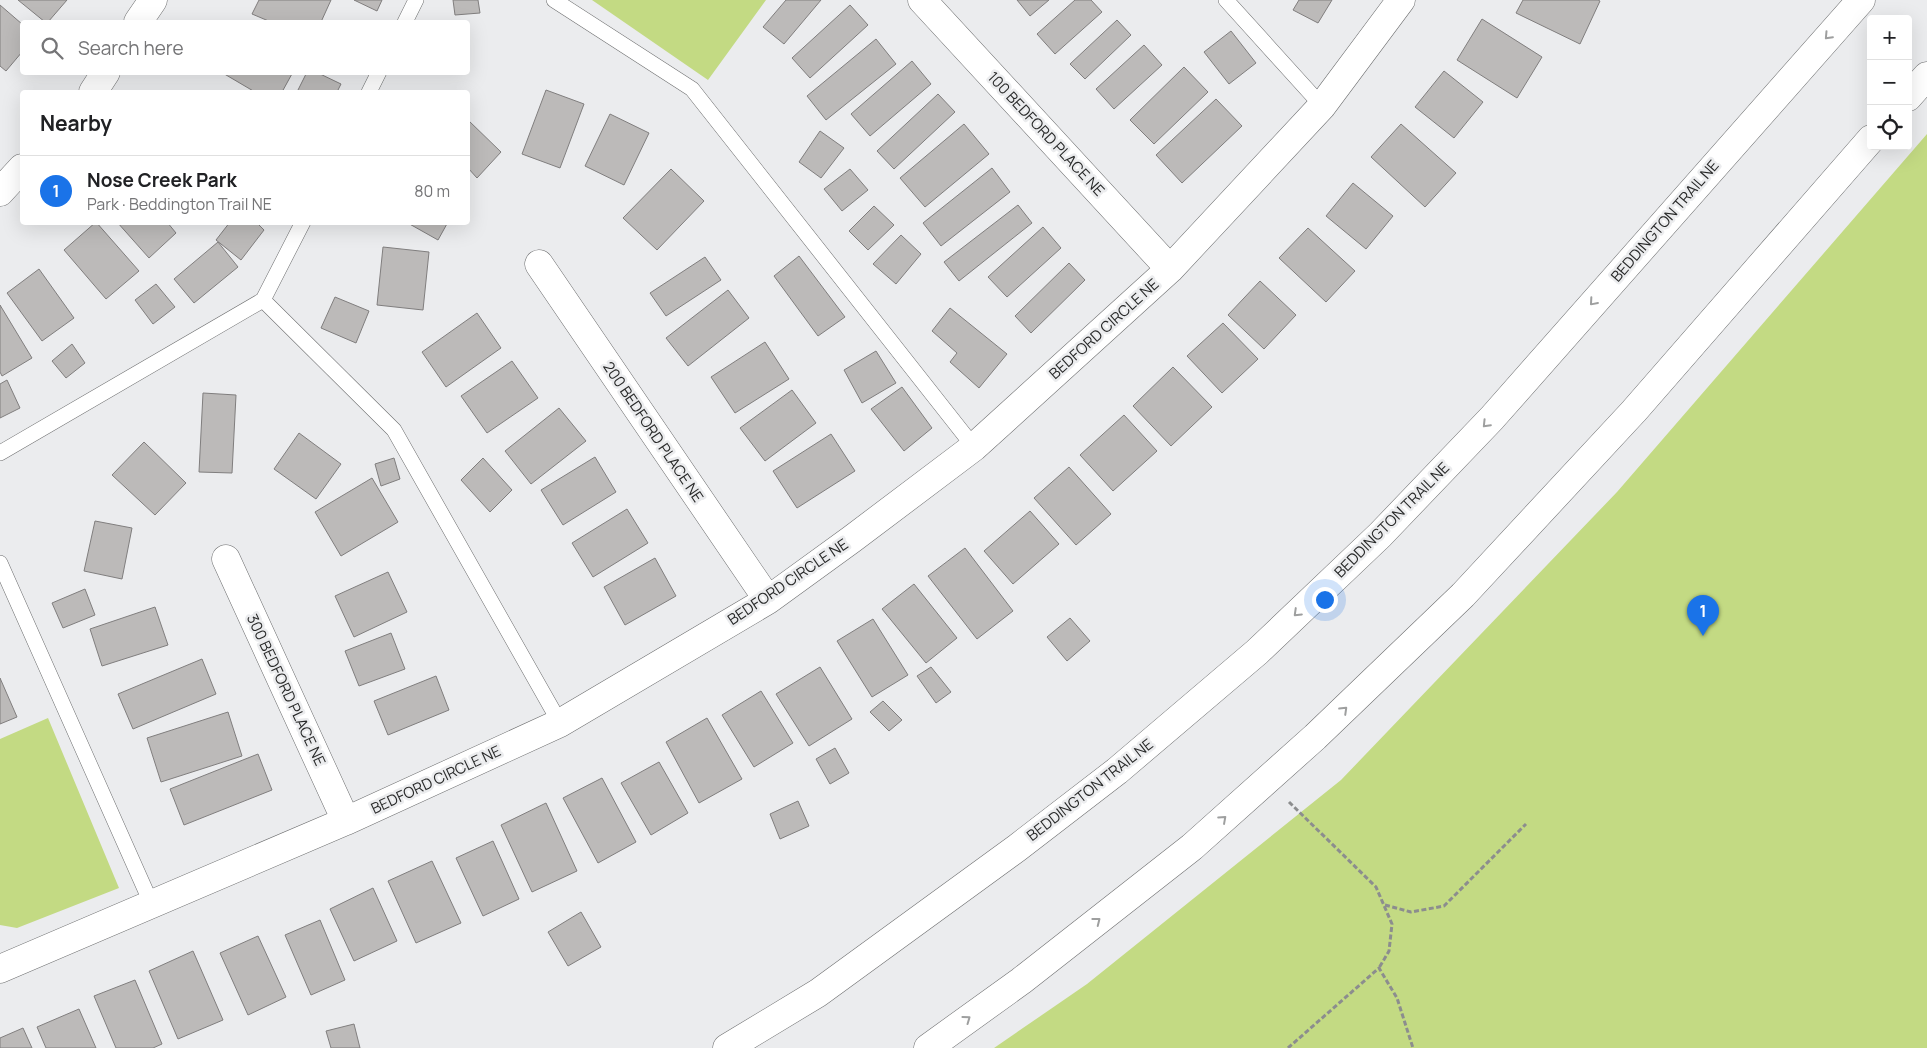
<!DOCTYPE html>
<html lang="en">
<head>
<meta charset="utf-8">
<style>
	:root { --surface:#fff; --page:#f6f6f6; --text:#202124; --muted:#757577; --line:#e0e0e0; --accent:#1a73e8 }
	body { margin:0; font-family:Manrope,sans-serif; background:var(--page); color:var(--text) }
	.controls { position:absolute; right:15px; top:15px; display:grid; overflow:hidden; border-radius:5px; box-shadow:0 5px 20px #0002 }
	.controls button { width:45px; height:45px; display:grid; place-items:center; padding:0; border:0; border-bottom:1px solid var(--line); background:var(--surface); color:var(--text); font:25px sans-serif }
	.you { position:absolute; left:1324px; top:599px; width:18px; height:18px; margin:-12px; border:4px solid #fff; border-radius:50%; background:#1a73e8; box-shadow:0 0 0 8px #1a73e833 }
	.badge { display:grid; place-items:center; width:32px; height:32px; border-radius:50%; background:var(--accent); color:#fff; font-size:16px; font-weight:700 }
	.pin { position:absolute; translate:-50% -41px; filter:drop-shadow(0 1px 2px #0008) }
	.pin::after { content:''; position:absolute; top:26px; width:18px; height:15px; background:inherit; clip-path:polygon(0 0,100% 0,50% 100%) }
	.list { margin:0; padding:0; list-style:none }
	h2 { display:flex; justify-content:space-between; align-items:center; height:65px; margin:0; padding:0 20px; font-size:21px }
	h2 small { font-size:16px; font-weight:400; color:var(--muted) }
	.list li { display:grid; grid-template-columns:32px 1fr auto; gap:15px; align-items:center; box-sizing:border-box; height:70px; padding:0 20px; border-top:1px solid var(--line) }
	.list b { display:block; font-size:19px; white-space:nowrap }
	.list p { margin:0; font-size:16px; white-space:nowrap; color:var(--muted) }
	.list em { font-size:16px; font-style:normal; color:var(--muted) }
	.icon { flex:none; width:28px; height:28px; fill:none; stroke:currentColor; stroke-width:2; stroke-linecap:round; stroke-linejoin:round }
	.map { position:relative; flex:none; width:1927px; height:1048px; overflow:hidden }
	.search { position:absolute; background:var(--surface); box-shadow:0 5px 20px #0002; left:20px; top:20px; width:450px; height:55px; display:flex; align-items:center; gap:12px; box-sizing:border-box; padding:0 18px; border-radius:5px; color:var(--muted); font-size:19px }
	.panel { position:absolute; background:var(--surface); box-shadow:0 5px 20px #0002; left:20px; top:90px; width:450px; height:135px; border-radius:5px }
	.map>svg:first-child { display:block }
</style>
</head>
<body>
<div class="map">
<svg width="1927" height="1048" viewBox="0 0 1927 1048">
	<rect width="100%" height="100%" fill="#ebecee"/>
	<path fill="#c3da83" d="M 592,0 L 766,0 L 708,80 Z
		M 1927,134 L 1927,1048 L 994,1048 L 1087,984 L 1341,780 L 1617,492 Z
		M 48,718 L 119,888 L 17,928 L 0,925 L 0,739 Z"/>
	<path fill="#bcbab9" stroke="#807e7e" d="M 18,0 L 67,0 L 48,22 L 45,22 Z
		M 259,0 L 331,0 L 321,22 L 271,22 L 252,14 Z
		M 354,0 L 382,0 L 377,11 Z
		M 453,0 L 478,0 L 480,13 L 455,15 Z
		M 786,0 L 821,0 L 784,44 L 763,27 Z
		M 1017,0 L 1049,0 L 1030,16 Z
		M 1075,0 L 1091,0 L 1102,12 L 1055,54 L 1037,34 Z
		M 1299,0 L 1332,0 L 1318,23 L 1293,10 Z
		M 1523,0 L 1598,0 L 1600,1 L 1580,44 L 1516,13 Z
		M 0,5 L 22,24 L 22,52 L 6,71 L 0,66 Z
		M 850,5 L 868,25 L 810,78 L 792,58 Z
		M 1482,19 L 1542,57 L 1517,98 L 1457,60 Z
		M 1117,20 L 1131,35 L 1085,79 L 1070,64 Z
		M 1231,31 L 1256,63 L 1229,84 L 1204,52 Z
		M 876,39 L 896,64 L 826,120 L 807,96 Z
		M 1144,45 L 1162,65 L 1114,109 L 1096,89 Z
		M 912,61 L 931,84 L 870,136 L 851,114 Z
		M 1184,67 L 1208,92 L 1154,144 L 1130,120 Z
		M 1444,71 L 1483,102 L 1454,138 L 1415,107 Z
		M 221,72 L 293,72 L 282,92 L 255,92 Z
		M 307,72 L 316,72 L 341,84 L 337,92 L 297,92 Z
		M 546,90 L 584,104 L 560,168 L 522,154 Z
		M 938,94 L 955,112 L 894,169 L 877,151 Z
		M 1216,99 L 1242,126 L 1182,183 L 1156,155 Z
		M 610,114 L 649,133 L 624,185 L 585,166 Z
		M 468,120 L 501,152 L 477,178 L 468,168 Z
		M 964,124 L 989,154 L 925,207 L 900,178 Z
		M 1401,124 L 1456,173 L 1425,207 L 1371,157 Z
		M 820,131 L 844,148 L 821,178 L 799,162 Z
		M 992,168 L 1010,192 L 941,246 L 923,223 Z
		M 671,169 L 704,201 L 657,250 L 623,218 Z
		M 850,169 L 868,190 L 842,211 L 824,189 Z
		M 1353,183 L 1393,216 L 1366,249 L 1326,216 Z
		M 1018,205 L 1032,223 L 959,281 L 944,262 Z
		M 874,206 L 894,225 L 868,250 L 849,231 Z
		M 96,222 L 139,271 L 106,299 L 64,250 Z
		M 117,222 L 167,222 L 176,233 L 149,258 Z
		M 230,222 L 256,222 L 264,230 L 241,260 L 216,240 Z
		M 406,222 L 448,222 L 438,240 Z
		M 1043,227 L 1061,248 L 1007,297 L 988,277 Z
		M 1308,228 L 1355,271 L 1326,302 L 1279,258 Z
		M 901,235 L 921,254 L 896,284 L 873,264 Z
		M 218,242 L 238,267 L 194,303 L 174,279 Z
		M 383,247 L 429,252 L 423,310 L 377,305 Z
		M 799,256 L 845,317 L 818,336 L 774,276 Z
		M 705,257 L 721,280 L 666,316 L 650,293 Z
		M 1069,263 L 1085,280 L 1031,333 L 1015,316 Z
		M 39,269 L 74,318 L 42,341 L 7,293 Z
		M 1260,281 L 1296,315 L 1264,349 L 1228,315 Z
		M 156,284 L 175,307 L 153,324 L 135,300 Z
		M 728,290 L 749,318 L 688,366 L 666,338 Z
		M 335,297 L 369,311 L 356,343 L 321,328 Z
		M 0,305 L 32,358 L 2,376 L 0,372 Z
		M 950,308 L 1007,354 L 979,388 L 950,362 L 957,353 L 932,331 Z
		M 477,313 L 501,348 L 446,387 L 422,352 Z
		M 1223,323 L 1258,359 L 1222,393 L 1187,356 Z
		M 765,342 L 789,379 L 735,413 L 711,377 Z
		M 72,344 L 85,363 L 66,378 L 52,361 Z
		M 876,351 L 896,383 L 862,403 L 844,370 Z
		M 512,361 L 538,398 L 487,433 L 461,396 Z
		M 1173,367 L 1212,407 L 1171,446 L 1133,406 Z
		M 7,380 L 20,408 L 0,418 L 0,384 Z
		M 902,387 L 932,428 L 904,451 L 871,409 Z
		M 792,390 L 816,423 L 765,461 L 740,428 Z
		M 203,393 L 236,395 L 232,473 L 199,472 Z
		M 559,408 L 586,441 L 531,484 L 505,451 Z
		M 1124,415 L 1157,451 L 1113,491 L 1080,455 Z
		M 299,433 L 341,464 L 316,499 L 274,469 Z
		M 831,434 L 855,471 L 797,508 L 773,471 Z
		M 144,442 L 186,483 L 155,515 L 112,475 Z
		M 595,457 L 616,492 L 563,525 L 541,490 Z
		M 394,458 L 400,479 L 381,486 L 375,464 Z
		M 483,458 L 512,490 L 490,512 L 461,480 Z
		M 1069,467 L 1111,514 L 1076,545 L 1034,498 Z
		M 372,478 L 398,522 L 341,556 L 315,512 Z
		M 627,509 L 648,543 L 593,577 L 572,543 Z
		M 1030,511 L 1059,544 L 1013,584 L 984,551 Z
		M 95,521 L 132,528 L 122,579 L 84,571 Z
		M 965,548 L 1013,611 L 977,639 L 928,576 Z
		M 655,558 L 676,596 L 625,625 L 604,587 Z
		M 388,572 L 407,612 L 354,637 L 335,596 Z
		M 914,584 L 957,638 L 926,663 L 882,609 Z
		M 85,589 L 95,615 L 63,628 L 52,603 Z
		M 155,607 L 168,645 L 102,666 L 90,629 Z
		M 1070,618 L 1090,641 L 1067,661 L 1047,637 Z
		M 873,619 L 908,675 L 872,697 L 837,641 Z
		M 391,633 L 405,669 L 359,686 L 345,651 Z
		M 202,659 L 216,694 L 133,729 L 118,694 Z
		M 820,667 L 852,719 L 809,746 L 776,694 Z
		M 931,667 L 951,692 L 936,703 L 917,676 Z
		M 436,676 L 449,710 L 388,735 L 374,701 Z
		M 0,678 L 17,717 L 0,724 Z
		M 761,691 L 793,743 L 754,767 L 722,715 Z
		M 883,701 L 902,720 L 889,731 L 870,712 Z
		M 228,712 L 242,756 L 161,782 L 147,738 Z
		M 707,718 L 742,779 L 699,803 L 666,742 Z
		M 835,748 L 849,773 L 830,784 L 816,759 Z
		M 258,754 L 272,790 L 184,825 L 170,789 Z
		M 659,762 L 688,813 L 651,835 L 621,783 Z
		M 602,778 L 636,842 L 598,863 L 563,798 Z
		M 798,801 L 809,826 L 780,839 L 770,814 Z
		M 546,803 L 577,871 L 532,892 L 501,825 Z
		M 493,841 L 519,899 L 483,916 L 456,858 Z
		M 432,861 L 461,923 L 416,943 L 388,881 Z
		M 373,888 L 397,941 L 354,961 L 330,909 Z
		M 581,912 L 601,947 L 568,966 L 548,932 Z
		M 320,920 L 345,980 L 311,995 L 285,935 Z
		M 258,936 L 286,997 L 248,1015 L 220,953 Z
		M 193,951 L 223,1020 L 178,1039 L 149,971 Z
		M 135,980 L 162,1044 L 153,1048 L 116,1048 L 94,996 Z
		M 79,1009 L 96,1048 L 46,1048 L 37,1027 Z
		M 354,1024 L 360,1048 L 331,1048 L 326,1031 Z
		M 23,1028 L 32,1048 L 0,1048 L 0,1038 Z"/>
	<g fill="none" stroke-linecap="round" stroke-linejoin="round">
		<defs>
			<path id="service" d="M 554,0 L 692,89 L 974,447
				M 1226,0 L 1322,106
				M 405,22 L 416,0
				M 369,92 L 379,72
				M 263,300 L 394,430 L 560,723
				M 0,453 L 263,300 L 303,222
				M 0,563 L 152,905"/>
			<path id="minor" d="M 922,0 L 1170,269
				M 138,22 L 153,0
				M 93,92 L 106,72
				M 0,192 L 22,168
				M 539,264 L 768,600
				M 226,559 L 346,821
				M 0,969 L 346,821 L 560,723 L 768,600 L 852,539 L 974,447 L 1170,269 L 1322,106 L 1401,0"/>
			<path id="primary" d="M 1908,97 L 1927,76
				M 727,1048 L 818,993 L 1017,848 L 1117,771 L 1257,652 L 1380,535 L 1492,418 L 1861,0
				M 928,1048 L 1021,981 L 1192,847 L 1315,737 L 1463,595 L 1634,411 L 1871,139"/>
		</defs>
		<use href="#service" stroke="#6d6e6f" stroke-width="16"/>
		<use href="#minor" stroke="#6d6e6f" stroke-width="29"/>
		<use href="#primary" stroke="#6d6e6f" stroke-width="29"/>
		<path stroke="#8c8d8e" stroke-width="3" stroke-dasharray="5 2.5" stroke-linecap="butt" d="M 1289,802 L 1376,887 L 1392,924 L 1389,951 L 1379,968
			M 1385,905 L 1411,912 L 1444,906 L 1526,824
			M 1288,1048 L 1379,968 L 1397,998 L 1413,1048"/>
		<use href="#service" stroke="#fff" stroke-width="15"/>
		<use href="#minor" stroke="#fff" stroke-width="28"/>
		<use href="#primary" stroke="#fff" stroke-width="28"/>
	</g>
	<defs><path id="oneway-chevron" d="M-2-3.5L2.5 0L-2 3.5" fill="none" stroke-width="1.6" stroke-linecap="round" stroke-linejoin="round" transform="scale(1.25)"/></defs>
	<g stroke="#9e9f9f">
		<use href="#oneway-chevron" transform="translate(1828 36) rotate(133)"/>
		<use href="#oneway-chevron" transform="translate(1593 302) rotate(131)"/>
		<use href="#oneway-chevron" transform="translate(1486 424) rotate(134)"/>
		<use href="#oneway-chevron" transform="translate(1297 613) rotate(136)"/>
		<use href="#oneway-chevron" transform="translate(1344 710) rotate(-44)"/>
		<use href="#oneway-chevron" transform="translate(1223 819) rotate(-42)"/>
		<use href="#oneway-chevron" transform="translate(1097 921) rotate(-38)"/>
		<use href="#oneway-chevron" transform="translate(967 1019) rotate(-36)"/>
	</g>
	<g text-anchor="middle" stroke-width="5" stroke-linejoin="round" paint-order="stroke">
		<g font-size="15" fill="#282929" stroke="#ebecee">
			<text transform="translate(1046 134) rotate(47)" y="5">100 BEDFORD PLACE NE</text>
			<text transform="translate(1665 221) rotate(-49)" y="5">BEDDINGTON TRAIL NE</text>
			<text transform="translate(1104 329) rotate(-42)" y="5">BEDFORD CIRCLE NE</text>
			<text transform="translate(653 432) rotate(56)" y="5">200 BEDFORD PLACE NE</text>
			<text transform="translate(1392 520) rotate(-45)" y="5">BEDDINGTON TRAIL NE</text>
			<text transform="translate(788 582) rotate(-34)" y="5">BEDFORD CIRCLE NE</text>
			<text transform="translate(286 690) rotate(65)" y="5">300 BEDFORD PLACE NE</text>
			<text transform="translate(436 780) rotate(-25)" y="5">BEDFORD CIRCLE NE</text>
			<text transform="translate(1090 790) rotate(-38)" y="5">BEDDINGTON TRAIL NE</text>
		</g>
	</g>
</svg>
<div class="controls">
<button>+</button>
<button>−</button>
<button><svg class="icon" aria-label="locate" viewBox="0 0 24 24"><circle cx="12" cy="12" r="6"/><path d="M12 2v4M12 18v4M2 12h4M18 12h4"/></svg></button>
</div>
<div class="you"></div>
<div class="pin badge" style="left:1703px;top:636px">1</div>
<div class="search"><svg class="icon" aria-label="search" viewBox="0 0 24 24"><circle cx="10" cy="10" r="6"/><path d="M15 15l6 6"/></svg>Search here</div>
<section class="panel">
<h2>Nearby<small></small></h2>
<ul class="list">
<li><span class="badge">1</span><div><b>Nose Creek Park</b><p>Park · Beddington Trail NE</p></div><em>80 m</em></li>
</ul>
</section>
</div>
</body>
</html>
